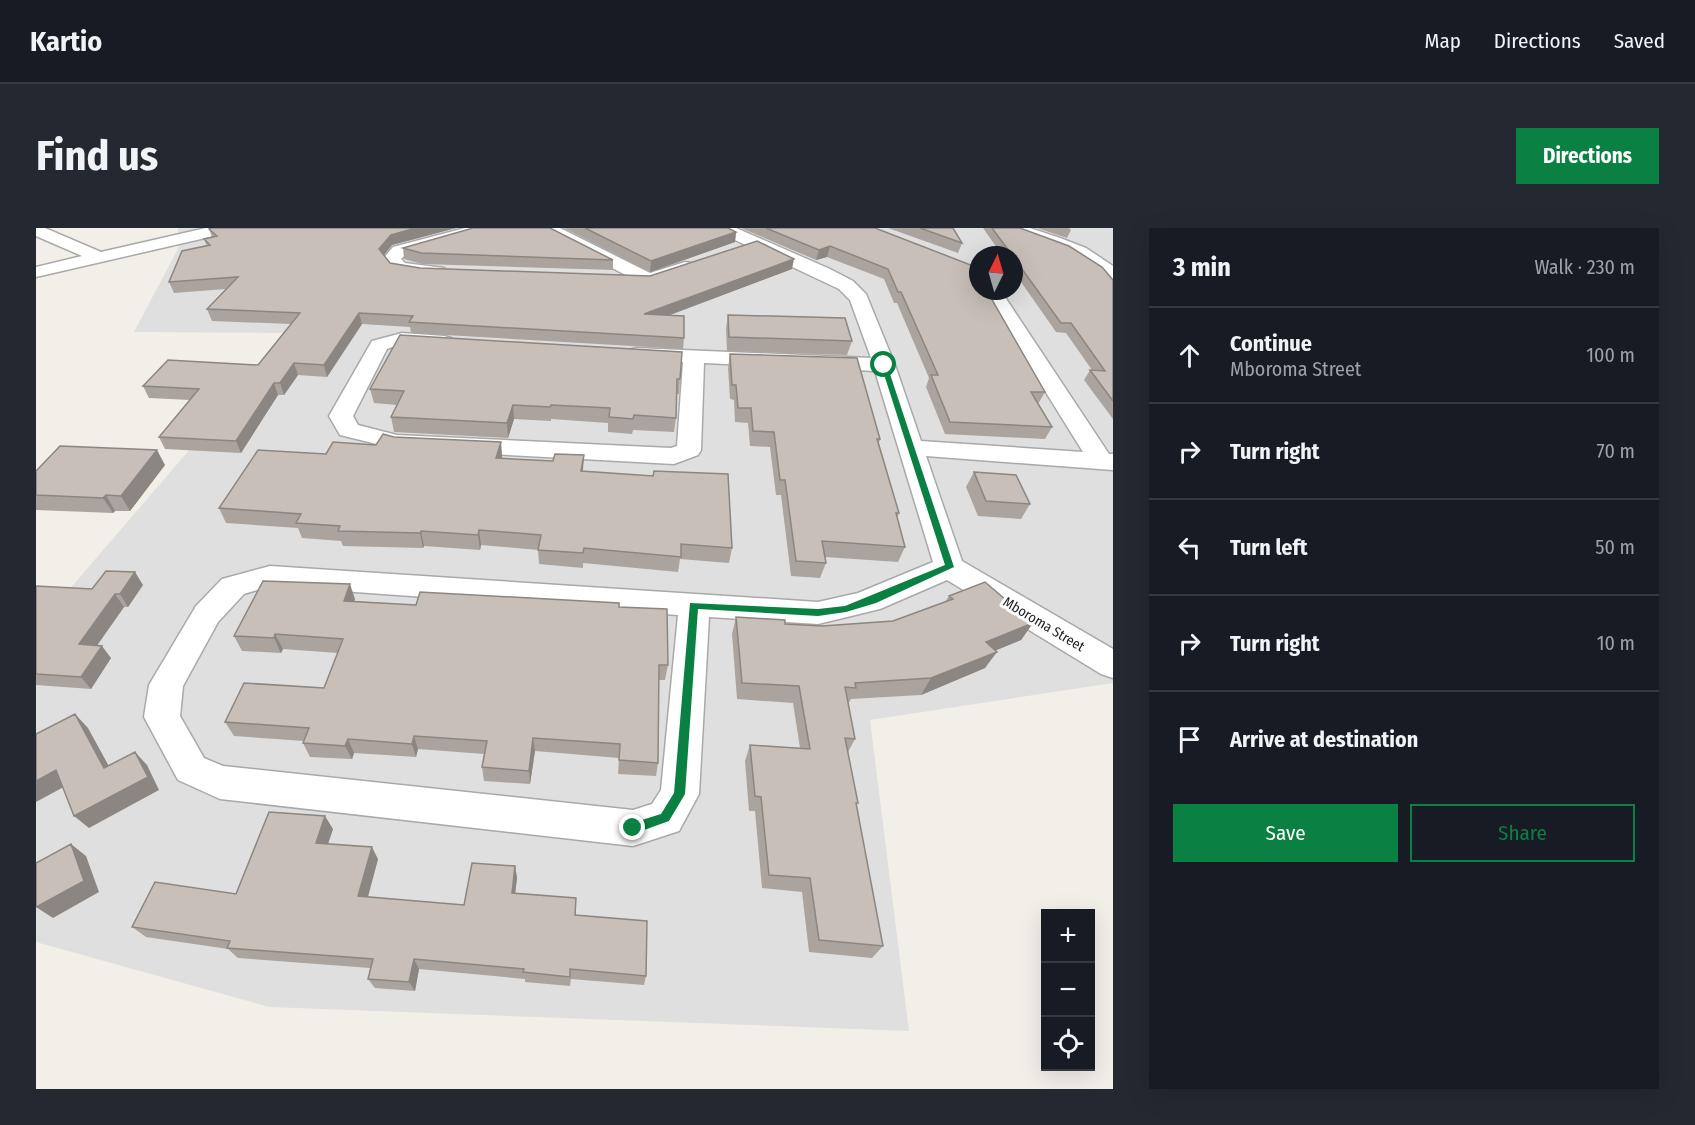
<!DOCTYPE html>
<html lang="en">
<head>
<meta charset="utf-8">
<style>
	:root { --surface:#171b24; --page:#242831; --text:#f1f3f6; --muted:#9ea1a6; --line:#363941; --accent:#0b8043 }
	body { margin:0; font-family:"Fira Sans Condensed",sans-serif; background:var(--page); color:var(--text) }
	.controls { position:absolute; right:18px; bottom:18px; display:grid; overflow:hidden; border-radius:0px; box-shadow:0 6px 24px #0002 }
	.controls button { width:54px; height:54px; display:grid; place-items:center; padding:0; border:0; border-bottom:2px solid var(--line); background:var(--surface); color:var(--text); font:30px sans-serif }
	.compass { position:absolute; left:933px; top:18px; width:54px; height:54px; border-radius:50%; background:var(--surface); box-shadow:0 6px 24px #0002; rotate:5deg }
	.stop { position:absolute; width:18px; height:18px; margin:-14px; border:4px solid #0b8043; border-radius:50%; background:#fff }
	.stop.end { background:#0b8043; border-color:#fff; box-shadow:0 2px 6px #0008 }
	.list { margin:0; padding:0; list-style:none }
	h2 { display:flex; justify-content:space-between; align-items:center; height:78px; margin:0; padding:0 24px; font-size:26px }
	h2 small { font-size:20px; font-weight:400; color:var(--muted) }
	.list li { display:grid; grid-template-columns:39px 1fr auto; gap:18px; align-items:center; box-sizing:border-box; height:96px; padding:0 24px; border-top:2px solid var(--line) }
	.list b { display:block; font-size:22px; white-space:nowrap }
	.list p { margin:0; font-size:20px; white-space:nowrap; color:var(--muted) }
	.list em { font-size:20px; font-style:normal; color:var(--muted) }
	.actions { display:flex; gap:12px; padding:18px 24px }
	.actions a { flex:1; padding:14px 0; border:2px solid var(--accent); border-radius:0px; text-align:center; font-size:21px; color:var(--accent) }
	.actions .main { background:var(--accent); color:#fff }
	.icon { flex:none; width:33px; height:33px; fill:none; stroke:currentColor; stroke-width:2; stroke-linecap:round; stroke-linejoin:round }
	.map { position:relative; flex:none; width:1077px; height:861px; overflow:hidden; border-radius:0px }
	header { display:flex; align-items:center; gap:36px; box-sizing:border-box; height:84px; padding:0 30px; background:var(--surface); border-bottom:2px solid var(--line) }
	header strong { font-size:28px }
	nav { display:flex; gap:33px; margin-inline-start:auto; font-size:21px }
	.intro { display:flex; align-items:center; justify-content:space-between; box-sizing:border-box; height:144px; padding:0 36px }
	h1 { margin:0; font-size:42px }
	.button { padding:15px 27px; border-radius:0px; background:var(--accent); color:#fff; font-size:21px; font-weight:700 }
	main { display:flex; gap:36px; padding:0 36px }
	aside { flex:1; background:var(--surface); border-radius:0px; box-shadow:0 6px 24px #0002 }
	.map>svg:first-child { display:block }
</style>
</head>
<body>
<header>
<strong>Kartio</strong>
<nav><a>Map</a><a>Directions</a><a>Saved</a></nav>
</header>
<div class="intro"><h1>Find us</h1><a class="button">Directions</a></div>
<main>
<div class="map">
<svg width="1077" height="861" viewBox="0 0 1077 861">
	<rect width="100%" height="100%" fill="#f2efe9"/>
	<path fill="#e0dfdf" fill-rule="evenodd" d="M 142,0 L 1077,0 L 1077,455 L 834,492 L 873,803 L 233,779 L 0,714 L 0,400 L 254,105 L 98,104 L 145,15 ZM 942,27 L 978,27 L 978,63 L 942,63 Z"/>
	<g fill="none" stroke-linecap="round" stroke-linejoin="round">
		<defs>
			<path id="minor" d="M 0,0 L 9,0 L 65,24 L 170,0 L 199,0 L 191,5 L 0,49 L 0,39 L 46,28 L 0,8 Z
				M 429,0 L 456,0 L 454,3 L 369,27 L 365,31 L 369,35 L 408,40 L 411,44 L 408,48 L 402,49 L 358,44 L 347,31 L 357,19 Z
				M 503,0 L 524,0 L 614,45 L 649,34 L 655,35 L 658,39 L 655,43 L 619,56 L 607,56 L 505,3 Z
				M 678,0 L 700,0 L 794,41 L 817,53 L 830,66 L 859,137 L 885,213 L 1047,224 L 947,63 L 965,63 L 1073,226 L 1077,226 L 1077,242 L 890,228 L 926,333 L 1077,421 L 1077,450 L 1065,446 L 911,352 L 844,381 L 782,396 L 673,389 L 663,566 L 643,603 L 597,618 L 184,571 L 142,552 L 108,489 L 113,457 L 160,378 L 186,351 L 234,338 L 782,374 L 822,365 L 897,334 L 839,143 L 668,135 L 665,222 L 662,227 L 638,236 L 361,221 L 304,207 L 293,188 L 336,113 L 366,105 L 408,108 L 415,110 L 418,114 L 415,118 C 394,124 372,112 351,121 L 317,188 L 322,197 L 361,207 L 635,220 L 641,218 L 647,134 L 600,132 L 593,130 L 589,126 L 593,122 L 600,120 L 835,130 L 814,72 L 803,61 L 680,3 ZM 234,358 L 642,387 L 625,562 L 616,576 L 597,582 L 187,538 L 168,530 L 144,488 L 147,458 L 182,394 L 208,366 Z
				M 970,0 L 994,0 L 1024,10 L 1050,20 L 1077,38 L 1077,53 C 1063,50 1052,34 1038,28 C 1018,17 994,11 972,3 Z"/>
		</defs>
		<use href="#minor" stroke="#a9a9a9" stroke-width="3"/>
		<use href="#minor" fill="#fff" fill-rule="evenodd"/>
	</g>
	<path fill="#aba49e" d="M 175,0 L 420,0 L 356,17 L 348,27 L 354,35 L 384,40 L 614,48 L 756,41 L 634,87 L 648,110 L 647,121 L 375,105 L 374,99 L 326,96 L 291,149 L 262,147 L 248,167 L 242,167 L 205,225 L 129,221 L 123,209 L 154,172 L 113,170 L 107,158 L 222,137 L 255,96 L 176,93 L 171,81 L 190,61 L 138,65 L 133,54 L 171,18 L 168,11 L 176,9 L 173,1 Z
		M 528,0 L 692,0 L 700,4 L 699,14 L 614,44 Z
		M 705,0 L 839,0 L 942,63 L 1009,164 L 1002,176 L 1016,199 L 1009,211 L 909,206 L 890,159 L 893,150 L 861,75 L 858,75 L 848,51 L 791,29 L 780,32 Z
		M 852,0 L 917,0 L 926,15 L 922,25 Z
		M 947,0 L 984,0 L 1077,52 L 1077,191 L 1048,152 L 1054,142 L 1056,142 L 1030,105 L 1020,104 L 978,44 L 978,27 L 966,27 Z
		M 1001,0 L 1033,0 L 1035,2 L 1031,10 Z
		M 367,20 L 577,32 L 577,42 L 386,36 L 368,31 Z
		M 692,87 L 816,113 L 811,127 L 691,123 L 690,101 Z
		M 694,126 L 844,211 L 843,215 L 863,285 L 861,290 L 869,319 L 862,334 L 789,329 L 790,335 L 784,350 L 755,348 L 745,267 L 740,267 L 734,219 L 714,218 L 712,195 L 699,194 L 698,172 L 694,171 L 692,140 Z
		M 644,151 L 643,166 L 641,166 L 640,190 L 638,204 L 597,202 L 596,206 L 572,204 L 572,195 L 515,191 L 515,193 L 478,191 L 472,210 L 358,204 L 355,189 L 361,177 L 338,175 L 334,161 Z
		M 358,209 L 465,214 L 466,230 L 547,243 L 696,320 L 693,335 L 644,331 L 642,344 L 547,335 L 547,340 L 503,336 L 502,322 L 445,317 L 444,322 L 388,318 L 387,320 L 307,318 L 305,313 L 266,310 L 262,300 L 190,295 L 183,280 L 290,226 L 340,217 Z
		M 129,237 L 94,283 L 79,283 L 77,285 L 0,282 L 0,243 Z
		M 938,244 L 994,276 L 985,291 L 942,288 L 930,259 Z
		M 107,357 L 92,379 L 88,379 L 61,417 L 75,430 L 55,461 L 0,457 L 0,358 L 56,361 Z
		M 913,368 L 997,395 L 985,412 L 960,422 L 949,440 L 885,467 L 815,471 L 812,476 L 819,511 L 812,524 L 822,575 L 820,578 L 847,718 L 836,730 L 773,724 L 766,664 L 726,660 L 719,583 L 713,583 L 709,533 L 714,517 L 764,520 L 757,475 L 701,471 L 696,406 L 700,389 L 749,396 L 786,398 L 857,393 L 909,374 Z
		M 319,371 L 318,373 L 380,377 L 583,379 L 632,437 L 629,452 L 623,452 L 622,535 L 620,548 L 582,546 L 583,530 L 499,523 L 494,556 L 448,553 L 446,539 L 448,526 L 382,521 L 380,529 L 318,525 L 316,531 L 274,529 L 267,515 L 268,513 L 198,508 L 189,494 L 288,460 L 302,425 L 247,421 L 245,425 L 206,423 L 198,408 Z
		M 297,601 L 292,616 L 342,631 L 332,669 L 428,677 L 479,638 L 481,650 L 479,665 L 540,670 L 540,687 L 610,748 L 608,757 L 535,751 L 534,758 L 489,754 L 489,751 L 383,741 L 379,763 L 339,760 L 332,751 L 334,740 L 202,730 L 192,721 L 110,709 L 96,699 L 200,666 Z"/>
	<path fill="#8b8681" d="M 380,0 L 420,0 L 356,17 L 345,31 L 343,21 L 355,7 Z
		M 700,4 L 699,14 L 614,44 L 615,33 Z
		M 794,18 L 791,29 L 780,32 L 783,22 Z
		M 758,31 L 756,41 L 607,97 L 608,86 Z
		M 323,85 L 326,96 L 291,149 L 288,137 Z
		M 258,135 L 262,147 L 248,167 L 244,155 Z
		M 238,155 L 242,167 L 205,225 L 200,213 Z
		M 477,177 L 478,191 L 472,210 L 471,195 Z
		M 465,214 L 466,229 L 462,244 L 460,230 Z
		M 121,222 L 129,237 L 94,283 L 85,268 Z
		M 548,227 L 547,242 L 545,258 L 545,243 Z
		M 70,267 L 79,283 L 77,285 L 67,270 Z
		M 443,302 L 445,317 L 444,322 L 442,307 Z
		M 385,303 L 388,318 L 387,320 L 384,305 Z
		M 99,344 L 107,357 L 92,379 L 84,366 Z
		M 314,356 L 319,371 L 313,388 L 308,373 Z
		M 79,366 L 88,379 L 53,429 L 43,416 Z
		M 997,395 L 985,412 L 939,431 L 950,414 Z
		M 239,406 L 247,421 L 245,425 L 238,410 Z
		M 66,418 L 75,430 L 55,461 L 45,449 Z
		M 961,424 L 949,440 L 885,467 L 895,450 Z
		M 39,486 L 52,500 L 81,553 L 68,540 Z
		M 378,508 L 382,521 L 380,529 L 376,516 Z
		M 497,510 L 499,523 L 494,556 L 493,543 Z
		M 312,511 L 318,525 L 316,531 L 309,518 Z
		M 99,524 L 111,537 L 123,562 L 53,600 L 38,588 Z
		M 20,542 L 35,555 L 0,574 L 0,553 Z
		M 289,588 L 297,601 L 288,627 L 280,615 Z
		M 35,616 L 50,628 L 63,664 L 17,690 L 0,679 Z
		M 336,619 L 342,631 L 329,679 L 322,668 Z
		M 479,638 L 481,650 L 478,676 L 476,665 Z
		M 378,731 L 383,741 L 379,763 L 373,754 Z"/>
	<path fill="#c7bfb8" stroke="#8b8681" stroke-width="1.5" d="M 175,0 L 380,0 L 355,7 L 343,21 L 354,35 L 384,40 L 614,48 L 721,13 L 758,31 L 608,86 L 648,88 L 648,110 L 373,94 L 377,88 L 323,85 L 288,137 L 258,135 L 244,155 L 238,155 L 200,213 L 123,209 L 163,161 L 107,158 L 132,132 L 222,137 L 264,85 L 171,81 L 202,49 L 133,54 L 146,23 L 174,17 L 168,11 L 181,8 L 173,1 Z
		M 437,0 L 514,0 L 577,32 L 385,25 L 367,20 Z
		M 549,0 L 692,0 L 700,4 L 615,33 Z
		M 730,0 L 839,0 L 940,39 L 942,42 L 942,63 L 951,63 L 1009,164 L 995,164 L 1016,199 L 914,194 L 895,147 L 902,147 L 865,64 L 862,64 L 852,41 L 794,18 L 783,22 Z
		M 884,0 L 917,0 L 926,15 Z
		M 956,0 L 984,0 L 1033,18 L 1066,39 L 1077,52 L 1077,173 L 1054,142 L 1069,143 L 1035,95 L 1025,95 L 978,30 L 978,27 L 976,27 Z
		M 692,87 L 809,90 L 816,113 L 693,109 Z
		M 364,107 L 646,124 L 644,151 L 641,151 L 640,190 L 598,187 L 597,191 L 573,189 L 574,180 L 515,177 L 514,179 L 477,177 L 471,195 L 355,189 L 368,163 L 334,161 Z
		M 694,126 L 821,130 L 844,211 L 841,211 L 863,285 L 860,285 L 869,319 L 786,313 L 790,335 L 760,333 L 749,252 L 744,252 L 738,204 L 717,203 L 715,180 L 702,180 L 700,157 L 696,157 Z
		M 347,206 L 358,209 L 465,214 L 460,230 L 517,233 L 519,226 L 548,227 L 545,243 L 617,248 L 618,243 L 692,246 L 696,320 L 645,316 L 645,329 L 548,320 L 547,325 L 502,322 L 505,307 L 443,302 L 442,307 L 385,303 L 384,305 L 302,303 L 304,298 L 260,295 L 265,286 L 183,280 L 222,222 L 290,226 L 297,214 L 340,217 Z
		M 24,218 L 121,222 L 85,268 L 70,267 L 67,270 L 0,267 L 0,243 Z
		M 938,244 L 980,247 L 994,276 L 950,273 Z
		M 70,343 L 99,344 L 84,366 L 79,366 L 43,416 L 66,418 L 45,449 L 0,446 L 0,358 L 56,361 Z
		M 227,353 L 314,356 L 308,373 L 380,377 L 384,364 L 583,375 L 583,379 L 631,381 L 632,437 L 623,437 L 622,535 L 583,532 L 584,516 L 497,510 L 493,543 L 446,539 L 451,513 L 378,508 L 376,516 L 312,511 L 309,518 L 267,515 L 273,500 L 189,494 L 208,455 L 288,460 L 307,411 L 239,406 L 238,410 L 198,408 Z
		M 949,354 L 997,395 L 950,414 L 961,424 L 895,450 L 819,455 L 820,460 L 809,459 L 819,511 L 809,510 L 822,575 L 820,575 L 847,718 L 783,712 L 774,650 L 733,647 L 725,569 L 719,568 L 714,517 L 774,521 L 763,458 L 706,455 L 700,389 L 749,392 L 749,396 L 786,398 L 857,393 L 917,371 L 913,368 Z
		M 39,486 L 68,540 L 99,524 L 112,549 L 38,588 L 20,542 L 0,553 L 0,506 Z
		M 233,584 L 289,588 L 280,615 L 336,619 L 322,668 L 428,677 L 436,635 L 479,638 L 476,665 L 540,670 L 539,687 L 611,693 L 610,748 L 534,741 L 534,749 L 487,744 L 488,741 L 378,731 L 373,754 L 332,751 L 337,731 L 191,720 L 194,713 L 96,699 L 119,654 L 200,666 Z
		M 35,616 L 48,653 L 0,679 L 0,635 Z"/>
	<path fill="#0b8043" d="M 848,135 L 851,137 L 918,339 L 840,375 L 810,384 L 782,388 L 662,381 L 649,566 L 633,593 L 597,606 L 593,604 L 593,596 L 625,586 L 638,565 L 654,375 L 782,381 L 809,378 L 909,337 L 845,137 Z"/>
	<g text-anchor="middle" stroke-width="6" stroke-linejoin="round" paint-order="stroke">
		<g font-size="14" fill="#222" stroke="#fff">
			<text transform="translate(1008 396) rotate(31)" y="5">Mboroma Street</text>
		</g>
	</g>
</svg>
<div class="controls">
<button>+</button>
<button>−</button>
<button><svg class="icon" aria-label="locate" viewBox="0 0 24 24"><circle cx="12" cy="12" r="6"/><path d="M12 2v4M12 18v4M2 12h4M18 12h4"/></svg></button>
</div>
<svg class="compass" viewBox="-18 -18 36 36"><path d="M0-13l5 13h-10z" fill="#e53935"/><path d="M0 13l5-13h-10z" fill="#9ea1a6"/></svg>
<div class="stop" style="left:848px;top:137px"></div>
<div class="stop end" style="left:597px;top:600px"></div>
</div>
<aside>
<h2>3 min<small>Walk · 230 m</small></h2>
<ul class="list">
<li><svg class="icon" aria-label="ahead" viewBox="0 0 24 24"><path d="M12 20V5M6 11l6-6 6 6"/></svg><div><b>Continue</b><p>Mboroma Street</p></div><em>100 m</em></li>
<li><svg class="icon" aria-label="right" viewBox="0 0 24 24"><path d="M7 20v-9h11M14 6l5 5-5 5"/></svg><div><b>Turn right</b></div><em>70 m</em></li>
<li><svg class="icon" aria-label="left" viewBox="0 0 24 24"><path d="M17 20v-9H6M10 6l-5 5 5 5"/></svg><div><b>Turn left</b></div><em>50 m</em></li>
<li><svg class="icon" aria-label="right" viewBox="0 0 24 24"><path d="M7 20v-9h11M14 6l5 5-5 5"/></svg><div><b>Turn right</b></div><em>10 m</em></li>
<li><svg class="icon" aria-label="arrive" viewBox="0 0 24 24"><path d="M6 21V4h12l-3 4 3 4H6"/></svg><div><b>Arrive at destination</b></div></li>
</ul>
<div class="actions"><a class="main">Save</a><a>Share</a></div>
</aside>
</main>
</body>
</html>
